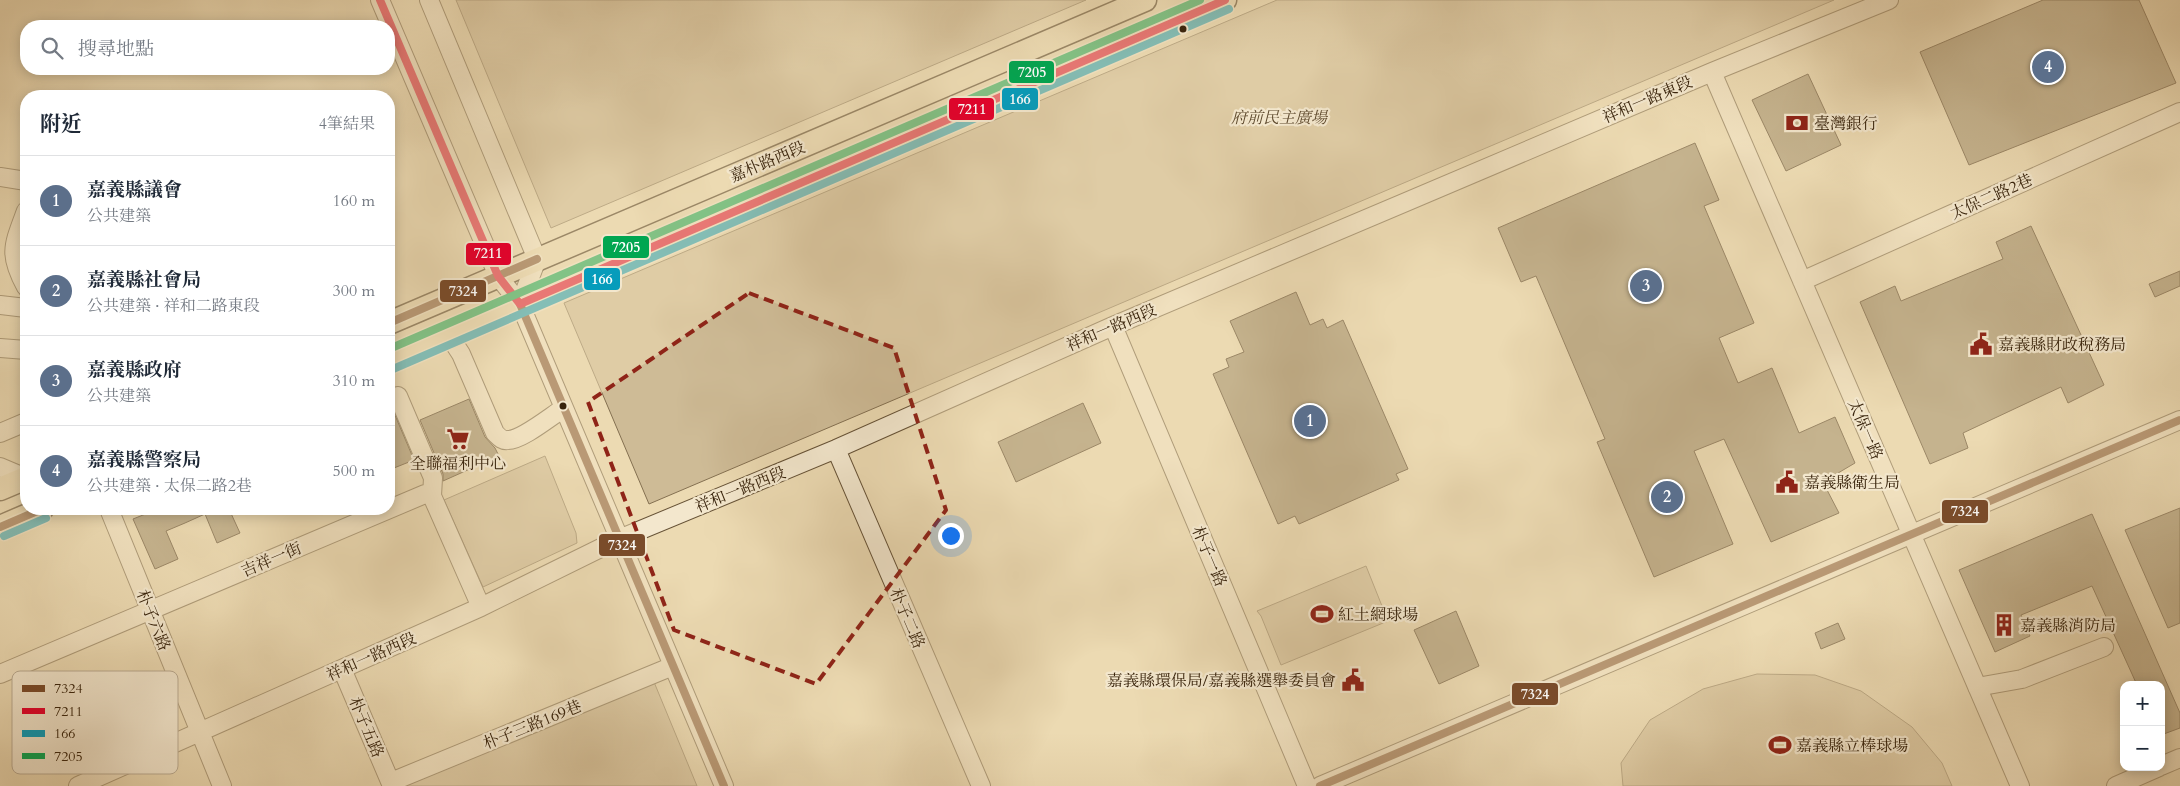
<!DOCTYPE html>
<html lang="zh-TW">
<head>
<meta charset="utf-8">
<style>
	:root { --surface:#fff; --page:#f2f2f3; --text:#1f2937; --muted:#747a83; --line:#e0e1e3; --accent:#0f766e }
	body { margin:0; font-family:Cardo,"Noto Serif TC",serif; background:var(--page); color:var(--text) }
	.controls { position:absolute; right:15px; bottom:15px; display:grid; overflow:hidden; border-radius:10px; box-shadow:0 2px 12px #0003 }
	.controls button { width:45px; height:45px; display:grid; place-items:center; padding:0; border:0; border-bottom:1px solid var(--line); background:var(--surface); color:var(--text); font:25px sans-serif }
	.you { position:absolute; left:950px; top:535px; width:18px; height:18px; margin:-12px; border:4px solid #fff; border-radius:50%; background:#1a73e8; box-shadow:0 0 0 8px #1a73e833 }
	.badge { display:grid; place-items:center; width:32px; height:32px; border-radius:50%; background:var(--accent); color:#fff; font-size:16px; font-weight:700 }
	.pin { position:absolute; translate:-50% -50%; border:2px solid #fff; box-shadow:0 1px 5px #0006 }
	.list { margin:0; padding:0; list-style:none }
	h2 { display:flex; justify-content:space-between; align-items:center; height:65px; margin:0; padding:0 20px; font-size:21px }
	h2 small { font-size:16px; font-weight:400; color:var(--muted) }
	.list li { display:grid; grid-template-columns:32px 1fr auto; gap:15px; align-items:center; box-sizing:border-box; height:90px; padding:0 20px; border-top:1px solid var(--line) }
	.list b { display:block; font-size:19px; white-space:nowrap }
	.list p { margin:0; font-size:16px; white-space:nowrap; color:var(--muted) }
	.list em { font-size:16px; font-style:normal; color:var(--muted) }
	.icon { flex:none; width:28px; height:28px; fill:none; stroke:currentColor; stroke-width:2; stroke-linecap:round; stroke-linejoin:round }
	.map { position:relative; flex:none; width:2180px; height:786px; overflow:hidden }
	.search { position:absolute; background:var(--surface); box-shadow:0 2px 12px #0003; left:20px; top:20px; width:375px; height:55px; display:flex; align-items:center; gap:12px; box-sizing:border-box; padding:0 18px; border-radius:20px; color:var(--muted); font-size:19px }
	.panel { position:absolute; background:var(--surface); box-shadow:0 2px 12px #0003; left:20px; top:90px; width:375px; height:425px; border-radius:20px }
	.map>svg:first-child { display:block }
</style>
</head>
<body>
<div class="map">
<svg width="2180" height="786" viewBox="0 0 2180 786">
	<rect width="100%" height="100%" fill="#ecdab2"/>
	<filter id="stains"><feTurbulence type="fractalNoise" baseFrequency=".004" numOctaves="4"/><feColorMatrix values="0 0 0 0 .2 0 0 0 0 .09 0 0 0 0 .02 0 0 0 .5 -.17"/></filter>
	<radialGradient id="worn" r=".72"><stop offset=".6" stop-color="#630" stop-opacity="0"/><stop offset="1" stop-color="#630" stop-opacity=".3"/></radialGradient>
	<path fill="#cebb96" stroke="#847051" d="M 456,0 L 1086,0 L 551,228 Z
		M 1277,0 L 1834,0 L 649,504 L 564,303 Z
		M 545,456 L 576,533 L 577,543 L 483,587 L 444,500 Z
		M 1366,566 L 1388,621 L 1281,665 L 1261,616 L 1257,611 Z
		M 1757,674 L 1815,675 L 1861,691 L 1912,727 L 1942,763 L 1952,786 L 1623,786 L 1621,763 L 1650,720 L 1703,689 Z
		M 654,682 L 697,786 L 405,786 Z"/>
	<path fill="#968362" stroke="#39240c" d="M 2043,0 L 2139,0 L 2176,83 L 1969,165 L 1920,52 Z
		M 1808,74 L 1841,145 L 1786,171 L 1752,100 Z
		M 1695,143 L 1719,200 L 1704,206 L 1754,323 L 1719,338 L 1738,383 L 1772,368 L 1799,433 L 1835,417 L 1855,463 L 1833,476 L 1826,488 L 1839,513 L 1771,542 L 1724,439 L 1694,451 L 1733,544 L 1654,577 L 1597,442 L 1605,439 L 1536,276 L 1521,282 L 1498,228 Z
		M 2031,226 L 2104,385 L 2068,403 L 2061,387 L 1963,433 L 1968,448 L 1930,464 L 1860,302 L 1895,286 L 1901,301 L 2003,259 L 1996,242 Z
		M 2180,271 L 2180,286 L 2155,297 L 2149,284 Z
		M 1296,292 L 1310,325 L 1323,319 L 1327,328 L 1343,320 L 1408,469 L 1396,474 L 1399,480 L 1299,524 L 1295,516 L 1278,524 L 1213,374 L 1229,367 L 1226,359 L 1244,352 L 1230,321 Z
		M 469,399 L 485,437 L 495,448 L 499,456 L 443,481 L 443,474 L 420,420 Z
		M 389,401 L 414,460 L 389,470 Z
		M 1083,403 L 1101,443 L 1016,482 L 998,442 Z
		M 2180,508 L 2180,623 L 2168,628 L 2125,530 Z
		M 158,509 L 229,509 L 240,533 L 217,543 L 205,514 L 185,523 L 166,531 L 178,559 L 155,569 L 133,519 Z
		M 2092,514 L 2180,713 L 2180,728 L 2161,735 L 2161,685 L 2137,685 L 2092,586 L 2021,615 L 2030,636 L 1995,652 L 1959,570 Z
		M 1456,611 L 1479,666 L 1439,684 L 1414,630 Z
		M 1838,623 L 1845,639 L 1821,649 L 1815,633 Z"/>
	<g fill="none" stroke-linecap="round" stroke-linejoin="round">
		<defs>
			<path id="minor" d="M 380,0 L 498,276 L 520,304 L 724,786
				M 429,0 L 537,259 L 520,304
				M 1712,72 L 2020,786
				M 0,177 L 26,181
				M 26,211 C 13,246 8,254 26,287
				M 1802,281 L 2180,112
				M 0,305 L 26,308
				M 1113,326 L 1307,786
				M 448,334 L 461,354 L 495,433 C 499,437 502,441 508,440 C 522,440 551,416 564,408
				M 0,348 L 26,350
				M 398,396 L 433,478 L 432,496 L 481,607
				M 0,433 L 26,422
				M 836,449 L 981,786
				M 0,467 L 26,478
				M 109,509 L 222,786
				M 342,669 L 392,786
				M 0,674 L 425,494 L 432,496
				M 1977,687 L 2022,679 L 2104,647
				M 2161,766 L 2180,758
				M 391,782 L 673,666
				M 78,786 L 481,607 L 619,539 L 836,449 L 1113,326 L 1406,202 L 1712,72 L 1889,0
				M 1320,786 L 2180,420
				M 2116,786 L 2159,767"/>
			<path id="major" d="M 389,323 L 1145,0
				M 389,360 L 1225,0
				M 0,489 L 26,478
				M 0,527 L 42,509"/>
		</defs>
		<use href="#minor" stroke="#665236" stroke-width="20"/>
		<use href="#major" stroke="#39240c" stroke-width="25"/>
		<use href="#minor" stroke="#f3e7cd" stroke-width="18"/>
		<use href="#major" stroke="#ecdab2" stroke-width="22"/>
		<defs>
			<path id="bus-1" d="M 520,304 L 724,786
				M 389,323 L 537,259
				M 0,527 L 42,509
				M 1320,786 L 2180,420"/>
			<path id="bus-2" d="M 380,0 L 498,276 L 520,304 L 1225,0"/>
			<path id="bus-3" d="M 393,369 L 1229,9
				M 4,536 L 46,518"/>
			<path id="bus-4" d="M 389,349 L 1200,0"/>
		</defs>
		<use href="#bus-1" stroke="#f3e7cd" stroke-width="11"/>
		<use href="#bus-2" stroke="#f3e7cd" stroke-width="11"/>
		<use href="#bus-3" stroke="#f3e7cd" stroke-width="11"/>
		<use href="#bus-4" stroke="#f3e7cd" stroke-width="11"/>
		<use href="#bus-1" stroke="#7a4b2a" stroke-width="8"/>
		<use href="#bus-2" stroke="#e4002b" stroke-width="8"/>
		<use href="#bus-3" stroke="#069cbb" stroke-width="8"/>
		<use href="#bus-4" stroke="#00a651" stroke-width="8"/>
	</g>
	<path d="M0 0H2180V786H0ZM 749,293 L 894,348 L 946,510 L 816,684 L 674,630 L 588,402 Z" fill="#ecdab2" fill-opacity=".55" fill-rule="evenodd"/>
	<path fill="none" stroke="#8f2418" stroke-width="4" stroke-dasharray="10 6" stroke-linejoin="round" d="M 749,293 L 894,348 L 946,510 L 816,684 L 674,630 L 588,402 Z"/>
	<defs>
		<symbol id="bank-bare" viewBox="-9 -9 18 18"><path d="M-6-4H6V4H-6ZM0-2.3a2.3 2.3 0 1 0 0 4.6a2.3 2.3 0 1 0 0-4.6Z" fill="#8f2418" stroke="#f3e7cd" stroke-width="2.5" paint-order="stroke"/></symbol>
		<symbol id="civic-bare" viewBox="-9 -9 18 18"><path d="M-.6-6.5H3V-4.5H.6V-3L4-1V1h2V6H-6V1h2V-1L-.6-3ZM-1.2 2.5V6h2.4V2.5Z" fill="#8f2418" stroke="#f3e7cd" stroke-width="2.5" paint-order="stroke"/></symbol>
		<symbol id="supermarket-bare" viewBox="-9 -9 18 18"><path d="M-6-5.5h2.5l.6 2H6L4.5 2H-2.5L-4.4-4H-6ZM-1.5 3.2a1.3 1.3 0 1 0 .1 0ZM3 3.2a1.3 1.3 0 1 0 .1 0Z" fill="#8f2418" stroke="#f3e7cd" stroke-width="2.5" paint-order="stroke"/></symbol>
		<symbol id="stadium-bare" viewBox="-9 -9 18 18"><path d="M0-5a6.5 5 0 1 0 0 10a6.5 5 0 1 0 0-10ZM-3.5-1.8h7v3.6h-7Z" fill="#8f2418" stroke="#f3e7cd" stroke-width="2.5" paint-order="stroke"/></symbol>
		<symbol id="building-bare" viewBox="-9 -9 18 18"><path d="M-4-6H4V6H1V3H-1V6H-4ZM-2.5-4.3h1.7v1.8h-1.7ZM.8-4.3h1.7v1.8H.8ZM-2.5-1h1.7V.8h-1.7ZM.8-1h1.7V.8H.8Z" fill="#8f2418" stroke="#f3e7cd" stroke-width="2.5" paint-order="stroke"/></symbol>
	</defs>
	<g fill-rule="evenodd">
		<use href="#bank-bare" x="1781" y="107" width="32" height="32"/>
		<use href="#civic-bare" x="1965" y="328" width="32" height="32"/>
		<use href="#supermarket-bare" x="442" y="423" width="32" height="32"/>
		<use href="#civic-bare" x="1771" y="466" width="32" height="32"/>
		<use href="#stadium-bare" x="1306" y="598" width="32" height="32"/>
		<use href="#building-bare" x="1988" y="609" width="32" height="32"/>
		<use href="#civic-bare" x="1337" y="664" width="32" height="32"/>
		<use href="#stadium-bare" x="1764" y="729" width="32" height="32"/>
	</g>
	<g fill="#39240c" stroke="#f3e7cd" stroke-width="2">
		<circle cx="1183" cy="29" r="4.5"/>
		<circle cx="563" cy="406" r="4.5"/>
	</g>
	<g text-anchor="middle" stroke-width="4.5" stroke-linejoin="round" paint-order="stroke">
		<g font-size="16" fill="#39240c" stroke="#f3e7cd">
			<text transform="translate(1647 99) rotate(-23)" y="6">祥和一路東段</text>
			<text transform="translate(767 161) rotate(-23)" y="6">嘉朴路西段</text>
			<text transform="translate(1991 196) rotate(-24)" y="6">太保二路2巷</text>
			<text transform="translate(1111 327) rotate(-23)" y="6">祥和一路西段</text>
			<text transform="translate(1866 429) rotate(67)" y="6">太保一路</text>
			<text transform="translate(740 489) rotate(-22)" y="6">祥和一路西段</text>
			<text transform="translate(1210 556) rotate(67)" y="6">朴子一路</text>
			<text transform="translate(271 559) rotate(-23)" y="6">吉祥一街</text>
			<text transform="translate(908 618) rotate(67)" y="6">朴子二路</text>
			<text transform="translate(154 620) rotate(68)" y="6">朴子六路</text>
			<text transform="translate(371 656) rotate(-24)" y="6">祥和一路西段</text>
			<text transform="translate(532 724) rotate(-22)" y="6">朴子三路169巷</text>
			<text transform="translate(367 727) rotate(67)" y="6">朴子五路</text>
		</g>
		<g font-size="16" font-style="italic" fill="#5e4a2e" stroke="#f3e7cd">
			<text x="1279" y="123">府前民主廣場</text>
		</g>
		<g font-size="16" fill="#39240c" stroke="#f3e7cd" text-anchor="start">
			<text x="1814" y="129">臺灣銀行</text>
			<text x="1998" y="350">嘉義縣財政稅務局</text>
			<text x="458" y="469" text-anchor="middle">全聯福利中心</text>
			<text x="1804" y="488">嘉義縣衛生局</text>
			<text x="1338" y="620">紅土網球場</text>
			<text x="2020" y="631">嘉義縣消防局</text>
			<text x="1336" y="686" text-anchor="end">嘉義縣環保局/嘉義縣選舉委員會</text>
			<text x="1796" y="751">嘉義縣立棒球場</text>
		</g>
	</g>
	<rect x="12" y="671" width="166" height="103" rx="8" fill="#f3e7cd" stroke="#bbac93" stroke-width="1"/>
	<rect x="22" y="685" width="23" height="7" fill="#7a4b2a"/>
	<rect x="22" y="708" width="23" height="6" fill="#e4002b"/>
	<rect x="22" y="730" width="23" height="7" fill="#069cbb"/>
	<rect x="22" y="753" width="23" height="6" fill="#00a651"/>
	<g font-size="14" fill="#39240c">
		<text x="54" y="693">7324</text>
		<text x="54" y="716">7211</text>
		<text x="54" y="738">166</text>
		<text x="54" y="761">7205</text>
	</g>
	<g stroke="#f3e7cd" stroke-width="2">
		<rect x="1008" y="60" width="47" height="24" rx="5" fill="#00a651"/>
		<rect x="1001" y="87" width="38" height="24" rx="5" fill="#069cbb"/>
		<rect x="948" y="97" width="47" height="24" rx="5" fill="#e4002b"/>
		<rect x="602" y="235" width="48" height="24" rx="5" fill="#00a651"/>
		<rect x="465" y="242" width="47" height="24" rx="5" fill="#e4002b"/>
		<rect x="583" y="267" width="38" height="24" rx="5" fill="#069cbb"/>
		<rect x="439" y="279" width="48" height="24" rx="5" fill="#7a4b2a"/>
		<rect x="1941" y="499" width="48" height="25" rx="5" fill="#7a4b2a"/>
		<rect x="598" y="533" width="48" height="24" rx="5" fill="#7a4b2a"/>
		<rect x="1511" y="682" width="48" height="24" rx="5" fill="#7a4b2a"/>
	</g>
	<g font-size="14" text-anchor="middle" font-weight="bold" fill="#fff">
		<text x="1032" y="77">7205</text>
		<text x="1020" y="104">166</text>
		<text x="972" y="114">7211</text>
		<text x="626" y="252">7205</text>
		<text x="488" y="258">7211</text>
		<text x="602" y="284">166</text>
		<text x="463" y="296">7324</text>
		<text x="1965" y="516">7324</text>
		<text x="622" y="550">7324</text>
		<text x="1535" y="699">7324</text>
	</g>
	<rect width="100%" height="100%" filter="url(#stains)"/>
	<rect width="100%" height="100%" fill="url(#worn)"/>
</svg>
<div class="controls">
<button>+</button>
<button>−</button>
</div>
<div class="you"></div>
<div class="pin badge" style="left:1310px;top:421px;background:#5c6f8a">1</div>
<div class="pin badge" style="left:1667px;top:497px;background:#5c6f8a">2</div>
<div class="pin badge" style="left:1646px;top:286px;background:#5c6f8a">3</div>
<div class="pin badge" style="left:2048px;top:67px;background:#5c6f8a">4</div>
<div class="search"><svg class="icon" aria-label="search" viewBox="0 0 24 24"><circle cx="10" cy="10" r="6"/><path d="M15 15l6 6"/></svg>搜尋地點</div>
<section class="panel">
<h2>附近<small>4筆結果</small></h2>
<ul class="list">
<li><span class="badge" style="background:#5c6f8a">1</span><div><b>嘉義縣議會</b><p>公共建築</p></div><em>160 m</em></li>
<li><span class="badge" style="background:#5c6f8a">2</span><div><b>嘉義縣社會局</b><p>公共建築 · 祥和二路東段</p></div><em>300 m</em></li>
<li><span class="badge" style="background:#5c6f8a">3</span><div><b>嘉義縣政府</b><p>公共建築</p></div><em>310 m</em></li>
<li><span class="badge" style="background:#5c6f8a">4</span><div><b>嘉義縣警察局</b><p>公共建築 · 太保二路2巷</p></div><em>500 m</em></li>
</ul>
</section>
</div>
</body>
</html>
